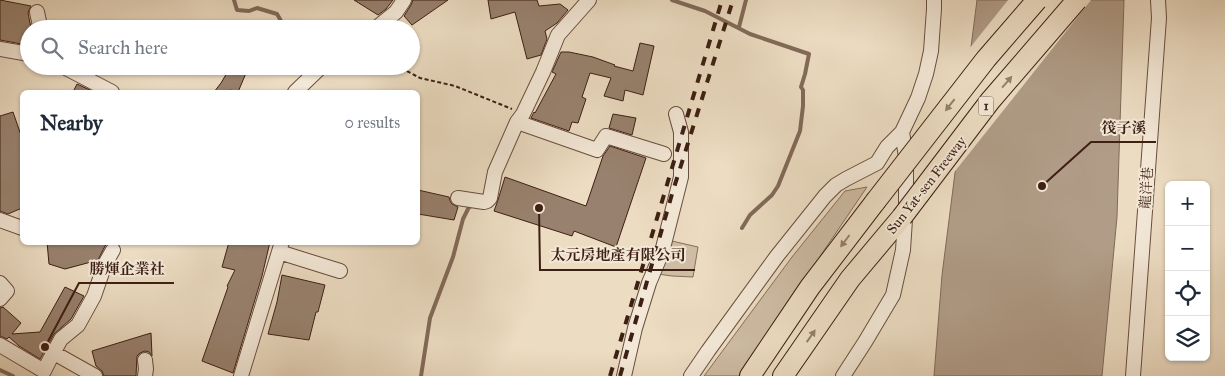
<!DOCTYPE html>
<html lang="en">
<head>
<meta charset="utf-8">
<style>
	:root { --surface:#fff; --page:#f2f2f3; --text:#1f2937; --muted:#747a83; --line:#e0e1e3 }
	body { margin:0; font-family:"IM FELL Great Primer","Noto Serif TC",serif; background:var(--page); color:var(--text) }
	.controls { position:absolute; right:15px; bottom:15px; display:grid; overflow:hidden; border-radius:8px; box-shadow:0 1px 4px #0004 }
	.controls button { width:45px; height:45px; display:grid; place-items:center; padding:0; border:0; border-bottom:1px solid var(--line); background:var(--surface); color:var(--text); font:25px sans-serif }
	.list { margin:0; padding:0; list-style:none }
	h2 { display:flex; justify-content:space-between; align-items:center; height:65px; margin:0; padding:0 20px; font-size:21px }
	h2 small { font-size:16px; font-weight:400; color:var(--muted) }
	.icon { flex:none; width:28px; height:28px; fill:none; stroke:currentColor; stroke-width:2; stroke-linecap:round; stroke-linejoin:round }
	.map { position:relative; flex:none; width:1225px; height:376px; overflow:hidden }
	.search { position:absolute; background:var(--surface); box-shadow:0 1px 4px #0004; left:20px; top:20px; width:400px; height:55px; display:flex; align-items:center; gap:12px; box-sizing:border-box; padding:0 18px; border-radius:28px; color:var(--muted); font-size:19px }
	.panel { position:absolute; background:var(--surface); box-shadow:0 1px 4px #0004; left:20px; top:90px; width:400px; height:155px; border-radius:8px }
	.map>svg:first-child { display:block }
</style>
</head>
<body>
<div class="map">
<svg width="1225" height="376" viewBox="0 0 1225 376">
	<rect width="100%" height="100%" fill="#ecdcc2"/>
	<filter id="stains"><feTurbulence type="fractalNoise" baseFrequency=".004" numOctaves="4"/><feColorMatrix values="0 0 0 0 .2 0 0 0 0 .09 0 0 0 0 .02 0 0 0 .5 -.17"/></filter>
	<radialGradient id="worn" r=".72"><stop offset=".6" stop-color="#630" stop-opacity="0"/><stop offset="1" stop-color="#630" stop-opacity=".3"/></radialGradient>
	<path fill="#cebca4" stroke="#866e5c" d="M 867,187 L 739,376 L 704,376 L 792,257 L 845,191 Z
		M 672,241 L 698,247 L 693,277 L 672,276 L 658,274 Z"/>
	<path fill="#b09c87" stroke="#826a59" d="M 977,0 L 1124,0 L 1117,217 L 1102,376 L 934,376 L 942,275 Z"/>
	<path fill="#ecdcc2" d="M 1008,0 L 1091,0 L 952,175 L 969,49 Z"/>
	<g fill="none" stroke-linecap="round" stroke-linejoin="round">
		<path stroke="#826a59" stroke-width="4" d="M 234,0 L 237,10 L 249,11 L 257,8 L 277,14 L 284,26 L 293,27 L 295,29
			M 672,0 L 705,11 L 750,34 L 809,54 L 805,74 L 801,87 L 803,90 L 803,106 L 800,131 L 778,186 L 772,195 L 750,215 L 742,228
			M 739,27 L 746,0
			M 0,370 L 13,376
			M 421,376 L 430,318 L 453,257 L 463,219 L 469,207 L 472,206"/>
	</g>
	<path fill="#98816e" stroke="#3d1f14" d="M 0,0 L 31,6 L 29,10 L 28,13 L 31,28 L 31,29 L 29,29 L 29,38 L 27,45 L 0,40 Z
		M 354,0 L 393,0 L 386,9 L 378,15 Z
		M 413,0 L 448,0 L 412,25 L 404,16 L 411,5 Z
		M 488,0 L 537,0 L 539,6 L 560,4 L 568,10 L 557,23 L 545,31 L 547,39 L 541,55 L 527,59 L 515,12 L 491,19 Z
		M 640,43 L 654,46 L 643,95 L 625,90 L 623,101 L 604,96 L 611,78 L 590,73 L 582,97 L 586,99 L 578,123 L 572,122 L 569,131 L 531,118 L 534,112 L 535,113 L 556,74 L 552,72 L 561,52 L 569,52 L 593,57 L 615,65 L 614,66 L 633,71 Z
		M 231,66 L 249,66 L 238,92 L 230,90 L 228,92 L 214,92 L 221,83 Z
		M 77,84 L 94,92 L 73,92 Z
		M 13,112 L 22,138 L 22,208 L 8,214 L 0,211 L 0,116 Z
		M 613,114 L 636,118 L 632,135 L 609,128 Z
		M 610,146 L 646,158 L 616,247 L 574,231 L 572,236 L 494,211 L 498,200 L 505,177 L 586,206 L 603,156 Z
		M 418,190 L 449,197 L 450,201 L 452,204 L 458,207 L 454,220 L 418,214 Z
		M 47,242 L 109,242 L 105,246 L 95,266 L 90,266 L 91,262 L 65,269 L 49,264 Z
		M 229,242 L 270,242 L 262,276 L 233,373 L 202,361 L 228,287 L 227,286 L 235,270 L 222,267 Z
		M 282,275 L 325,285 L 318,312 L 316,312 L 309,340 L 268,334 L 277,302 Z
		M 65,287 L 84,296 L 71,319 L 54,334 L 40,359 L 19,346 L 9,337 L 7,339 L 0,336 L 0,308 L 3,307 L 21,323 L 12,334 L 40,332 Z
		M 151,333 L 152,356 L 149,352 L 145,351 L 140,353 L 137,356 L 136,376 L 104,376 L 102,371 L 96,366 L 92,351 Z"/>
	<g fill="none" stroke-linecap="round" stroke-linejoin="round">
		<defs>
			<path id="minor" d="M 37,12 L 40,26 L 40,29
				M 375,29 L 396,12 L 404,0
				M 0,49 L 29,54
				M 62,66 L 112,92
				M 295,92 L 322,66
				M 517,122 L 597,150 L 606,136 L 664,154
				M 458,198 L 484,202 L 487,201 L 490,198 L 495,172 L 517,122 L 523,114 L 543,72 L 558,35 L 589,0
				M 0,220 L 22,228
				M 279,252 L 340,271
				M 0,283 L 7,291 L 0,299
				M 0,345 L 44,371 L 50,359 L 61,339 L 78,325 L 94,296 L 105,264 L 113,250
				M 54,353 L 95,376
				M 145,376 L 146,369 L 145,360
				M 241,376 L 282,242
				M 624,376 L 635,328 L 649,283 L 662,252 L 681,177 L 681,132 L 676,114
				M 691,376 L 708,351 L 777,256 L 825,196 L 836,185 L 846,179 L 877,163 L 887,147 L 902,132 L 918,98 L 926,74 L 931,51 L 934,9 L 934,0
				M 843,376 L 865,342 L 893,295 L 903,250 L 906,204 L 906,157 L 902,132
				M 1133,376 L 1159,18 L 1158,0"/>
			<path id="highway" d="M 750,376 L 810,287 L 875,202
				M 783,376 L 850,279 L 902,217"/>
		</defs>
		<use href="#minor" stroke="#694e40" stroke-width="16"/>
		<use href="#highway" stroke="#3d1f14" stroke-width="22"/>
		<path stroke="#3d1f14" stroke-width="2" stroke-dasharray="4 2.5" stroke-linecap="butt" d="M 395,66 L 403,69 L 420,78 L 455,86 L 512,109"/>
		<use href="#minor" stroke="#f3e8d7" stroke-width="14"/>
		<use href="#highway" stroke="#ecdcc2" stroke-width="20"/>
		<path stroke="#3d1f14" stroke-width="4" stroke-dasharray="9 9" stroke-linecap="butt" d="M 610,376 L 722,0
			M 620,376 L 672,194 L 733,0"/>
		<defs>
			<path id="highway-bridge" d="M 875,202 L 986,59 L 1037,0
				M 902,217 L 990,101 L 1077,0"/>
		</defs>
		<use href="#highway-bridge" stroke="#3d1f14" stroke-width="22" stroke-linecap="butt"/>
		<use href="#highway-bridge" stroke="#ecdcc2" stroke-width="20"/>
	</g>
	<defs><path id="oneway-solid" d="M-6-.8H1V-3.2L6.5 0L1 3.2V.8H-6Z" transform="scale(1.25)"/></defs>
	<g fill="#947e6b">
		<use href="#oneway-solid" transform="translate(1007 82) rotate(-49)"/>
		<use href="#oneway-solid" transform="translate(950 105) rotate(128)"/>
		<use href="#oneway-solid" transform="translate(845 241) rotate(127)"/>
		<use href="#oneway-solid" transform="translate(811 336) rotate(-55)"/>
	</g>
	<g text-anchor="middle" stroke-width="4" stroke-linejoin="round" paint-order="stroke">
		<rect fill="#f3e8d7" stroke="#745b4e" stroke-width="1" x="978.5" y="96.5" width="15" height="19" rx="4"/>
		<g font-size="12" font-weight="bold" fill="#3d1f14">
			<text x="986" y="110">1</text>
		</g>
		<g font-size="14" fill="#3d1f14" stroke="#f3e8d7">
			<text transform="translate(926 185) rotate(-52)" y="5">Sun Yat-sen Freeway</text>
			<text transform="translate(1146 188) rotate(-86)" y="5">龍洋巷</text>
		</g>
	</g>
	<path fill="none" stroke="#3d1f14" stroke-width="2" d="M1042 186L1091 142H1156M539 208L540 270H695M45 347L79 283H174"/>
	<g fill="#3d1f14" stroke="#f3e8d7" stroke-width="2">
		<circle cx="1042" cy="186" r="5"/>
		<circle cx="539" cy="208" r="5"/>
		<circle cx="45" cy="347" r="5"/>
	</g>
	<g font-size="15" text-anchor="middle" font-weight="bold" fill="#3d1f14" stroke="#f3e8d7" stroke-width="4" stroke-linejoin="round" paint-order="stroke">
		<text x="1124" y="133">筏子溪</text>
		<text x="618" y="260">太元房地產有限公司</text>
		<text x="127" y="274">勝煇企業社</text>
	</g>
	<rect width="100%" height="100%" filter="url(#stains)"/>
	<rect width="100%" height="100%" fill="url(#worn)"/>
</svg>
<div class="controls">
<button>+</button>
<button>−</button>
<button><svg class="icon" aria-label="locate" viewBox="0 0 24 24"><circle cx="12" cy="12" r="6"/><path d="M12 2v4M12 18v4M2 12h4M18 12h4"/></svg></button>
<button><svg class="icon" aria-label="layers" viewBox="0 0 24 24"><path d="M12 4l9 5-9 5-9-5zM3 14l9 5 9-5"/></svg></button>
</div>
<div class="search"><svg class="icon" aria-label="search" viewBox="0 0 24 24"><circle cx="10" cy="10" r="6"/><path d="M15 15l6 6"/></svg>Search here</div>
<section class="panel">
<h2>Nearby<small>0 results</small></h2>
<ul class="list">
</ul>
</section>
</div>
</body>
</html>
